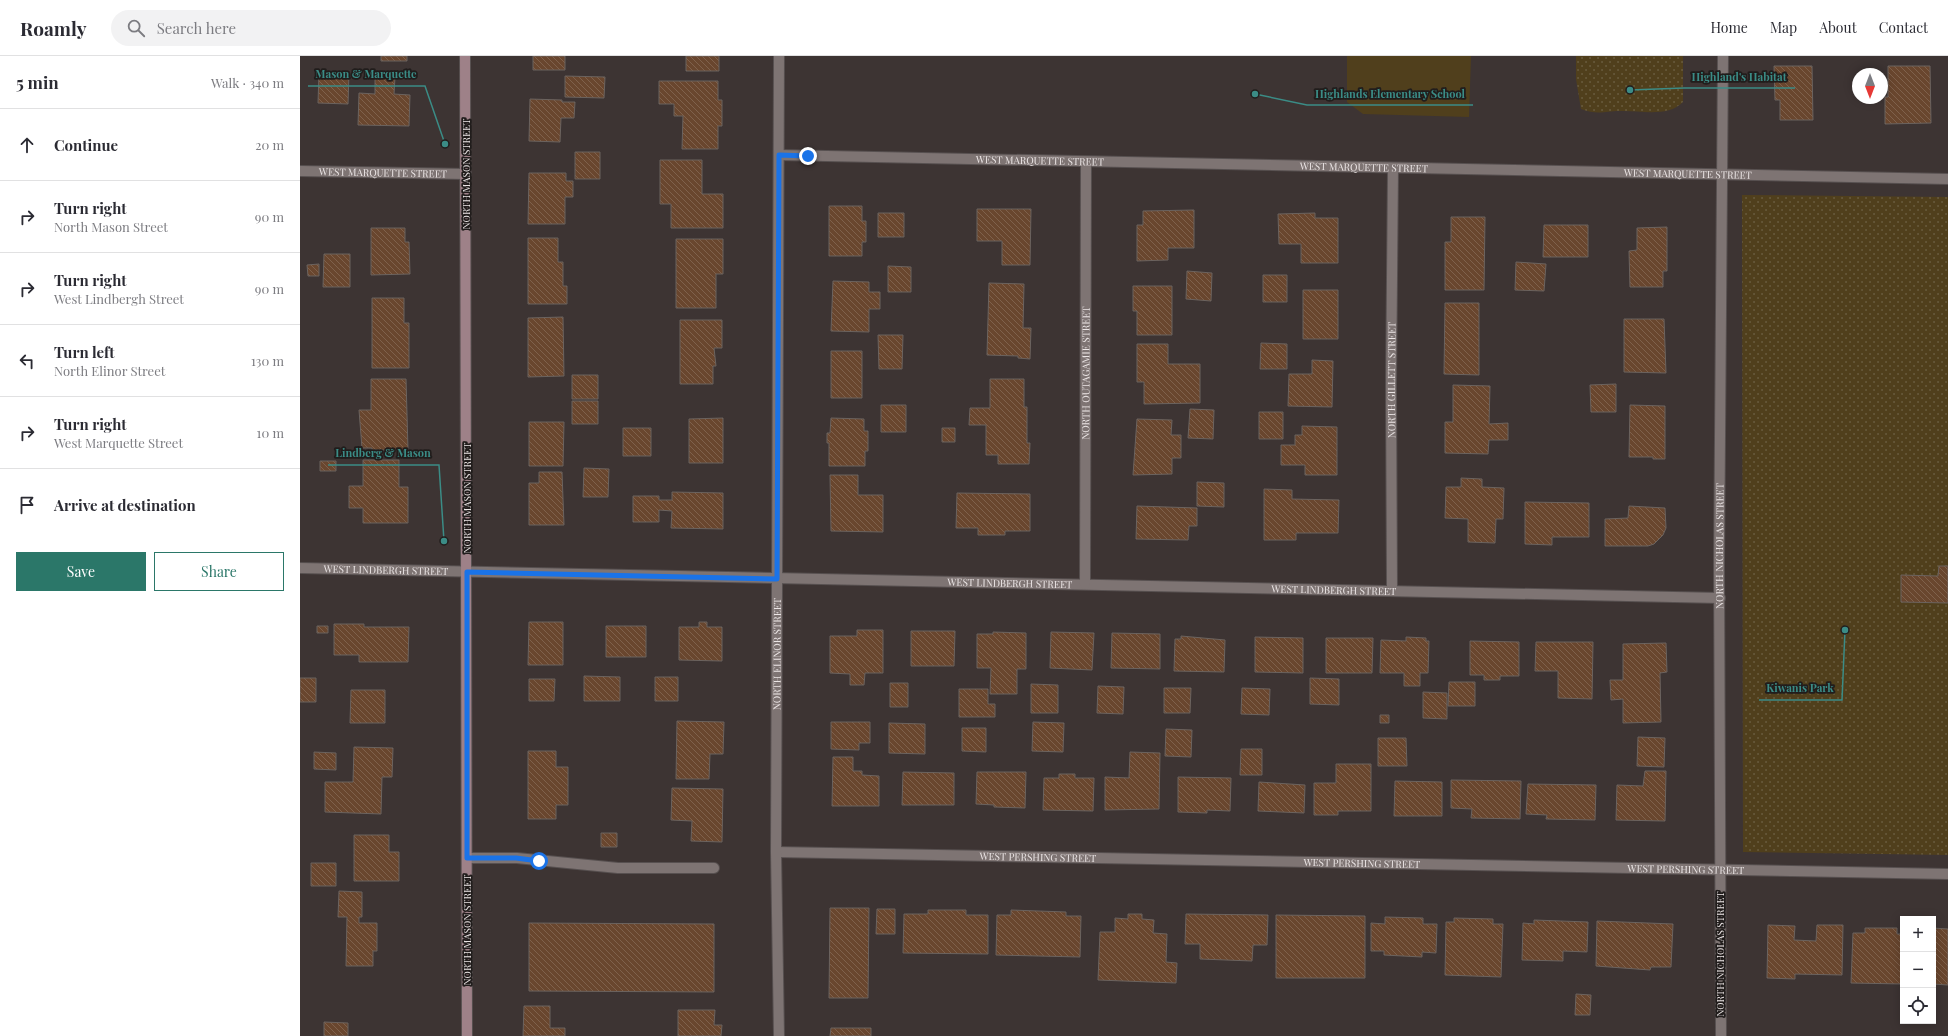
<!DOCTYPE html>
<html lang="en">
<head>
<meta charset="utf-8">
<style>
	:root { --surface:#fff; --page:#f2f2f3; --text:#2b2b33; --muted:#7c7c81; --line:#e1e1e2; --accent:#2b7769 }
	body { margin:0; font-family:"Playfair Display",serif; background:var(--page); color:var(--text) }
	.controls { position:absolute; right:12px; bottom:12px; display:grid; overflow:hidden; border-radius:0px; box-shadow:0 2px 10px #0003 }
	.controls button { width:36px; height:36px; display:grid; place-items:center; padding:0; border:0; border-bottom:1px solid var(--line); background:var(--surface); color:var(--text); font:20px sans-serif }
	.compass { position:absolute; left:1552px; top:12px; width:36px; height:36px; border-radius:50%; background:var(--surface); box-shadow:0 2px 10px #0003; rotate:180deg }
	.stop { position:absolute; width:12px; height:12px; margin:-9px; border:3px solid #1a73e8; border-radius:50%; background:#fff }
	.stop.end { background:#1a73e8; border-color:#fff; box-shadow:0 1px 4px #0008 }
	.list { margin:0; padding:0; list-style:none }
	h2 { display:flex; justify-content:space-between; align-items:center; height:52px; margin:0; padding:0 16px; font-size:17px }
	h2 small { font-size:13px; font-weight:400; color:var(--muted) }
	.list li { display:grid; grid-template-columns:26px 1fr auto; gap:12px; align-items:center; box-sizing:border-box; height:72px; padding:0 16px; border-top:1px solid var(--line) }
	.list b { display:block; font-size:15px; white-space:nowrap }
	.list p { margin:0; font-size:13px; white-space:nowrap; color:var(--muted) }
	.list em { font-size:13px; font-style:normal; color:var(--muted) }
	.actions { display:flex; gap:8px; padding:12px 16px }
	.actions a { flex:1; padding:9px 0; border:1px solid var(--accent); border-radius:0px; text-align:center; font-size:14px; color:var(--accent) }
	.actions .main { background:var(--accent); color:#fff }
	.icon { flex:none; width:22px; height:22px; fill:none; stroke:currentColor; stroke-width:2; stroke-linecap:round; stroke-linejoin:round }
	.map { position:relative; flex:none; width:1648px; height:980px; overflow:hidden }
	header { display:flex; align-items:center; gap:24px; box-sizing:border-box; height:56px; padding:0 20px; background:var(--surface); border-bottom:1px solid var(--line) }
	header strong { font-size:19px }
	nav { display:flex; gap:22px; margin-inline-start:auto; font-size:14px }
	.search { width:280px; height:36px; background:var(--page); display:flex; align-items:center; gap:10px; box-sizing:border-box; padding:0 14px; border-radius:22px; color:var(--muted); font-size:15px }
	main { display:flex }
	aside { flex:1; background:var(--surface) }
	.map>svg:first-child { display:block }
</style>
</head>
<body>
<header>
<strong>Roamly</strong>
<div class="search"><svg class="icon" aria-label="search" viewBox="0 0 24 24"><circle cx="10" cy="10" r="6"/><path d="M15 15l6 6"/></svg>Search here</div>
<nav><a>Home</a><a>Map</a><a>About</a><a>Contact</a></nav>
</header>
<main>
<aside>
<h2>5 min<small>Walk · 340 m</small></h2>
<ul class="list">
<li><svg class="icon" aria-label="ahead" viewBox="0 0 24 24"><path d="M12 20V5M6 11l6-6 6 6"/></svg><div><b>Continue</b></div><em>20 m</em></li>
<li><svg class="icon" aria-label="right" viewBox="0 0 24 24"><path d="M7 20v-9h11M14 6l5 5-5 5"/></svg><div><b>Turn right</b><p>North Mason Street</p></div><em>90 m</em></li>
<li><svg class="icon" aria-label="right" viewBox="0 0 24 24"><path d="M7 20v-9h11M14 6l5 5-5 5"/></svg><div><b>Turn right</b><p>West Lindbergh Street</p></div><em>90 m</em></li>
<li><svg class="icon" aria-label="left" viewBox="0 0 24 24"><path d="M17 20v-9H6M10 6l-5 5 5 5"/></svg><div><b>Turn left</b><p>North Elinor Street</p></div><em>130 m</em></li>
<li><svg class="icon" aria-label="right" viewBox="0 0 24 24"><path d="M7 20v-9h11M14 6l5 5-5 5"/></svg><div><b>Turn right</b><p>West Marquette Street</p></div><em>10 m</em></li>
<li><svg class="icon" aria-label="arrive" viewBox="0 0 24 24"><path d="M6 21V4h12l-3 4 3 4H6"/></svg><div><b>Arrive at destination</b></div></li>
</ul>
<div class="actions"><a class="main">Save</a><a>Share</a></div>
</aside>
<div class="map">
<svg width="1648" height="980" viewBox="0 0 1648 980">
	<defs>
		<pattern id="park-dots" width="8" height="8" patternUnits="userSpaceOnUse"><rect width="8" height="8" fill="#503f1c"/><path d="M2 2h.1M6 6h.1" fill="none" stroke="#695b3d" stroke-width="1.8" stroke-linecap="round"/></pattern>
		<pattern id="building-back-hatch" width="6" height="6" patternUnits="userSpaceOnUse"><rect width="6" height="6" fill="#69462e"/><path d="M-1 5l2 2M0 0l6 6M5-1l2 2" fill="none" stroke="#7f614c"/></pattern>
	</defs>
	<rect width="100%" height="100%" fill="#3d3433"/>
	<path fill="#503f1c" d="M 1047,0 L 1171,0 L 1169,61 L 1063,58 L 1047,46 Z"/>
	<path fill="url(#park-dots)" d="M 1276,0 L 1383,0 L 1383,46 C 1369,61 1342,55 1324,55 C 1306,54 1300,60 1281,53 L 1276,23 Z
		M 1442,139 L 1648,141 L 1648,799 L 1443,796 Z"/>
	<path fill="url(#building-back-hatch)" stroke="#6b635f" d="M 81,0 L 107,0 L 107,5 L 81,5 Z
		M 233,0 L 265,0 L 265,14 L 233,14 Z
		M 386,0 L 419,0 L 419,15 L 386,15 Z
		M 1474,10 L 1512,10 L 1513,64 L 1480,64 L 1480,44 L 1475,44 Z
		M 1588,10 L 1630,10 L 1631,67 L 1585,68 L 1585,41 L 1588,41 Z
		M 19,16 L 49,17 L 48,48 L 18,47 Z
		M 75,20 L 95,21 L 94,38 L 110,39 L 109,70 L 58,69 L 59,37 L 75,38 Z
		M 265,20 L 305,21 L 304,42 L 265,41 Z
		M 359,25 L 418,25 L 418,44 L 422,44 L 422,70 L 418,70 L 418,93 L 382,93 L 383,60 L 374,60 L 374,48 L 359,48 Z
		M 230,43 L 262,44 L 262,46 L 275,46 L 274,62 L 261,62 L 260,86 L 229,85 Z
		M 275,96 L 300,96 L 300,123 L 275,123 Z
		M 360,104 L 402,104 L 402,138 L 423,138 L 423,172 L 371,172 L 371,148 L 360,148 Z
		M 229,117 L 266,117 L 266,125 L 273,125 L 273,141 L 265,141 L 265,168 L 228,168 Z
		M 529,150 L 562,150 L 562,165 L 566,165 L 566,186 L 562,186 L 562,200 L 529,200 Z
		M 677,153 L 731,153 L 730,209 L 702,209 L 702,185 L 677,185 Z
		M 894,154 L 894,192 L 868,192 L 868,204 L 837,205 L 837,169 L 843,169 L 843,155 Z
		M 578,157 L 604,157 L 604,181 L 578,181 Z
		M 1015,157 L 1015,162 L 1038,162 L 1038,207 L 1001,207 L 1001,188 L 979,188 L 978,158 Z
		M 1151,161 L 1185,161 L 1184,234 L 1145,234 L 1145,186 L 1151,186 Z
		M 1244,169 L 1288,169 L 1288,201 L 1243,201 Z
		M 1367,171 L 1367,215 L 1363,215 L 1363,231 L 1330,231 L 1329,195 L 1337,194 L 1337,172 Z
		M 71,172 L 105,172 L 105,186 L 109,186 L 110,218 L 71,219 Z
		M 228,182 L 258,182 L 258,206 L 263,206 L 263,230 L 267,230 L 267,248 L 228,248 Z
		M 376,183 L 423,183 L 423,218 L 416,218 L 416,252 L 376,252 Z
		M 24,198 L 50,198 L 50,231 L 23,231 Z
		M 1216,206 L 1246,208 L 1244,235 L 1215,234 Z
		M 19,208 L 19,220 L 8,220 L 7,209 Z
		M 588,210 L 611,211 L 611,236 L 588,236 Z
		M 887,215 L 912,217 L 911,245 L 886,243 Z
		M 963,219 L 987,219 L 987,246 L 963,246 Z
		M 533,225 L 569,226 L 569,236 L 580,236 L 580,253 L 569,253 L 569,276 L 531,275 Z
		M 689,227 L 724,228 L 723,272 L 731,272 L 730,303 L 718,302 L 718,300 L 687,299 Z
		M 833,230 L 872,230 L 872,279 L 837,279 L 837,255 L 833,255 Z
		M 1003,234 L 1038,234 L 1038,283 L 1003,283 Z
		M 72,242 L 104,242 L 104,267 L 109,267 L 109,312 L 72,312 Z
		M 1145,247 L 1179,247 L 1179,319 L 1144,318 Z
		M 263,261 L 264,320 L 228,321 L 228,262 Z
		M 1324,263 L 1364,263 L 1366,317 L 1324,316 Z
		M 380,264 L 422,264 L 422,292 L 414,292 L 416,310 L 413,310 L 413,328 L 380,328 Z
		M 578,279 L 603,279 L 602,313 L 579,313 Z
		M 961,287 L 987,288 L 987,313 L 960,313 Z
		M 837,288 L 868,288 L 868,308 L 900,308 L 900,347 L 844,348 L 844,326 L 837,326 Z
		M 531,295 L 562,295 L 562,342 L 531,342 Z
		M 1012,304 L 1033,305 L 1032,351 L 988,350 L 989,318 L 1012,318 Z
		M 272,319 L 298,319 L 298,343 L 272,343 Z
		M 71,323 L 106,323 L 108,394 L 72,394 L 72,392 L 62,392 L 59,354 L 71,354 Z
		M 690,323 L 724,323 L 724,351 L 727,351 L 727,387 L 730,387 L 729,408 L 698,408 L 698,399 L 686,399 L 686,369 L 669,369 L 670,352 L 690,352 Z
		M 1316,328 L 1316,356 L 1291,356 L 1290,329 Z
		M 1153,329 L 1190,330 L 1189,368 L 1208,367 L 1208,384 L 1189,384 L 1188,398 L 1145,397 L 1145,366 L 1153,366 Z
		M 272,345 L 298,345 L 298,368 L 272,368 Z
		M 581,349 L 606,349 L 606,376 L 581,376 Z
		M 1330,349 L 1365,350 L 1365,403 L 1353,403 L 1353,401 L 1329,401 Z
		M 890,353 L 914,354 L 913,383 L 888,382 Z
		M 959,356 L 983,356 L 983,383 L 959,383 Z
		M 423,362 L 423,407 L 389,407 L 389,363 Z
		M 531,362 L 564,363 L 564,375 L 568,375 L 568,395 L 565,395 L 565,410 L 529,410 L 529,387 L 527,387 L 527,377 L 530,377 Z
		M 837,363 L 872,364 L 871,379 L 881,379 L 881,402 L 872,402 L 872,418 L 833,419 Z
		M 229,366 L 264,366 L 263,410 L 229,410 Z
		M 1002,370 L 1037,371 L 1037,419 L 1005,419 L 1005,409 L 981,409 L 981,389 L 995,389 L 995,379 L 1002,379 Z
		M 323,372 L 351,372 L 351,400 L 323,400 Z
		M 642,372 L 655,372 L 655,386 L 642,386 Z
		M 63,404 L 99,404 L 99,431 L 108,431 L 108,467 L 63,467 L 63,452 L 49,452 L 49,430 L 63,430 Z
		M 20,405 L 36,405 L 36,415 L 20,415 Z
		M 284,412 L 309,413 L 308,441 L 283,441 Z
		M 239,416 L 262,416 L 264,469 L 229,469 L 229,427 L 239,427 Z
		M 530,419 L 558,419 L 558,439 L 583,439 L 583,476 L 531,475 Z
		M 1161,422 L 1182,423 L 1182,431 L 1204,432 L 1203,463 L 1196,463 L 1195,487 L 1168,486 L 1168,463 L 1145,462 L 1146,431 L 1161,431 Z
		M 897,426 L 924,427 L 924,451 L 897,450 Z
		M 964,433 L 992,434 L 992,443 L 1039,444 L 1038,477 L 996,477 L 996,484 L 964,484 Z
		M 372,436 L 423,437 L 423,473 L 371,472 L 372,455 L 359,454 L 359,466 L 333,466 L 333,440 L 359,440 L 359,444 L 372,444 Z
		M 657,437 L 730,438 L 730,475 L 705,475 L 705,479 L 678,479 L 678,472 L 656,472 Z
		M 1225,446 L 1289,447 L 1289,481 L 1252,481 L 1252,489 L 1225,488 Z
		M 837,450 L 897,452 L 897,470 L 889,470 L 888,484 L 836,483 Z
		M 1329,450 L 1365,452 L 1366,472 L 1363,479 L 1354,488 L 1348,490 L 1305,490 L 1305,463 L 1328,462 Z
		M 1639,510 L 1648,510 L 1648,547 L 1601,546 L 1601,519 L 1638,520 Z
		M 229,566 L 263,566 L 263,609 L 228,609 Z
		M 399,566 L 407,566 L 407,571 L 422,571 L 422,605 L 379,604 L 379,571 L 399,571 Z
		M 34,568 L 64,568 L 64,571 L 109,571 L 108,606 L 59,606 L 59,599 L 34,599 Z
		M 17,570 L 28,570 L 28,577 L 17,577 Z
		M 306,570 L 346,570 L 346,601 L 306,601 Z
		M 557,574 L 583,574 L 583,617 L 565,617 L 564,629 L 550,629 L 550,618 L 530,617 L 530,580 L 557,580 Z
		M 611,575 L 655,575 L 654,610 L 611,610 Z
		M 693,576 L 726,577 L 726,613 L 717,613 L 717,638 L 690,638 L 691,612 L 677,612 L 677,578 L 693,578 Z
		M 751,576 L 794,577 L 792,614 L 750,612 Z
		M 812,577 L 860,578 L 860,613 L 811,612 Z
		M 881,580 L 925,584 L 924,616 L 874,615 L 875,583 L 881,583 Z
		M 955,581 L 1003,582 L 1003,617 L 955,616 Z
		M 1106,581 L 1126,582 L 1126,585 L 1129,585 L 1128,617 L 1120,617 L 1120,630 L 1104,630 L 1104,617 L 1080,617 L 1081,584 L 1106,585 Z
		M 1026,582 L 1073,582 L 1072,617 L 1026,617 Z
		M 1170,585 L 1219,586 L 1219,620 L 1200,620 L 1200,624 L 1184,624 L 1184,619 L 1170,619 Z
		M 1236,586 L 1293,586 L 1292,643 L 1258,642 L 1258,615 L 1235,615 Z
		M 1366,587 L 1367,616 L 1360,617 L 1361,666 L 1323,667 L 1323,643 L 1311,644 L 1310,624 L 1323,624 L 1323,588 Z
		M 284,620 L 320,621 L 320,645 L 284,645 Z
		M 355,621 L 378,621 L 378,645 L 355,645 Z
		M 0,622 L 16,622 L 16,646 L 0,646 Z
		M 1010,622 L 1039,623 L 1039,649 L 1010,648 Z
		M 229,623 L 255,623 L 254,645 L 229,645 Z
		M 1149,626 L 1175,626 L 1175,650 L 1148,650 Z
		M 590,627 L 608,627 L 608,651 L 590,651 Z
		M 731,628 L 758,629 L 758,657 L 731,657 Z
		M 798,630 L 824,631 L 823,658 L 797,657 Z
		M 864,632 L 891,632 L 890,657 L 864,657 Z
		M 942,632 L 970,633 L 969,659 L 941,658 Z
		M 659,633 L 688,633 L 688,648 L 695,648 L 695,661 L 659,661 Z
		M 51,634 L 85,634 L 85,667 L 50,667 Z
		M 1123,636 L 1147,637 L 1147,663 L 1123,662 Z
		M 1080,659 L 1089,659 L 1089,667 L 1080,667 Z
		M 377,665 L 424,666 L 423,698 L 410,698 L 409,723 L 376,723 Z
		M 531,666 L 570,666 L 570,687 L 559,687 L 559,694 L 531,693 Z
		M 733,666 L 764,667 L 763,696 L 732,695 Z
		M 589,667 L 625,668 L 625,698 L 589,697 Z
		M 662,672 L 686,672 L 686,696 L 662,695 Z
		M 866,673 L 892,674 L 891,701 L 865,700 Z
		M 1338,681 L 1365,682 L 1364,711 L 1337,710 Z
		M 1078,682 L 1106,682 L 1107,710 L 1078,710 Z
		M 54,691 L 93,692 L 92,721 L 82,721 L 81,758 L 25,756 L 25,726 L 53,726 Z
		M 941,693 L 962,693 L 962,719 L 940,719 Z
		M 228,695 L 256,695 L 256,711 L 268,711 L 268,749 L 256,749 L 256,763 L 228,763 Z
		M 14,696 L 36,697 L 36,714 L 14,713 Z
		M 830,696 L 860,697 L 859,753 L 805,754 L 805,721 L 829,722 Z
		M 533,701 L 553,701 L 553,715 L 562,715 L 562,719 L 579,720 L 579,750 L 532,750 Z
		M 1036,708 L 1071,708 L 1071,755 L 1038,755 L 1038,759 L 1014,759 L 1014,727 L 1036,727 Z
		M 1345,715 L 1366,715 L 1365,765 L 1316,764 L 1317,729 L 1343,730 Z
		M 603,716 L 654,717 L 654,749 L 602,749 Z
		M 677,716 L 726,716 L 725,752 L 694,751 L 694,749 L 676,748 Z
		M 759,718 L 775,718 L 775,722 L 794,722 L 793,755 L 743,754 L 744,722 L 759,722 Z
		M 878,721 L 931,722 L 930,755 L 907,754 L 907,757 L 878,756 Z
		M 1151,724 L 1221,725 L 1220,763 L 1171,762 L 1172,753 L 1151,752 Z
		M 1095,725 L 1142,726 L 1142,760 L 1094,760 Z
		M 959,726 L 1005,729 L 1004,757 L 958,755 Z
		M 1228,728 L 1296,729 L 1295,764 L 1246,763 L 1247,759 L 1226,758 Z
		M 372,732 L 423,733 L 422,786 L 391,785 L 392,765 L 371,764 Z
		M 301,777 L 317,777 L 317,791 L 301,791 Z
		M 54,779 L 89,779 L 89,796 L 99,796 L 99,825 L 54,825 Z
		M 11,807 L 36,807 L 36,830 L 11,830 Z
		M 39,835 L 62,836 L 62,861 L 59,861 L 59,867 L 77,867 L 77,895 L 73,895 L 73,910 L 46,910 L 47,861 L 38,861 Z
		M 530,852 L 569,852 L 568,942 L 529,942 Z
		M 577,853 L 595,853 L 595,878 L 576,878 Z
		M 628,854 L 666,854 L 666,859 L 688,859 L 688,898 L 603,897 L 604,858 L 628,858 Z
		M 711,854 L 766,856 L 766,860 L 781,860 L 780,901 L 696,899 L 697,859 L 711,859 Z
		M 828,858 L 842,858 L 842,863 L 854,864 L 853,877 L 867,878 L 866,906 L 877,907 L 876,927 L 798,924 L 800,876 L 815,876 L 815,862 L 828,863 Z
		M 886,858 L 968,859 L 967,889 L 953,889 L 952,905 L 900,903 L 900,888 L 885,888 Z
		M 976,859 L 1065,860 L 1065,922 L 976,922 Z
		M 1085,861 L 1123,862 L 1123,868 L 1137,868 L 1136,897 L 1122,896 L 1122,901 L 1084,899 L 1084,895 L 1071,895 L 1071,867 L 1085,868 Z
		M 1154,862 L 1193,863 L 1193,868 L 1203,868 L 1201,921 L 1145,919 L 1146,866 L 1154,866 Z
		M 1234,864 L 1288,866 L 1287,896 L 1263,895 L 1263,905 L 1222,904 L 1223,867 L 1234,868 Z
		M 1297,865 L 1373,868 L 1371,911 L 1351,911 L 1350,914 L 1296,910 Z
		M 229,867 L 414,868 L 414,936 L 229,935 Z
		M 1468,869 L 1495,870 L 1494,884 L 1516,885 L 1517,869 L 1543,869 L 1542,919 L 1495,918 L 1495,923 L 1467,922 Z
		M 1565,872 L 1597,872 L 1597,878 L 1603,878 L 1603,928 L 1551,927 L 1553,877 L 1565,877 Z
		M 1633,872 L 1648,873 L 1648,929 L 1633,928 Z
		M 1276,938 L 1291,939 L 1290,959 L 1275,959 Z
		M 224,950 L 250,950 L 250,972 L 265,972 L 265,980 L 223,980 Z
		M 378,954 L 415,954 L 414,969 L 422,969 L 421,980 L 378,980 Z
		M 24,966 L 48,967 L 48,980 L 24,980 Z
		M 531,972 L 571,972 L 571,980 L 530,980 Z"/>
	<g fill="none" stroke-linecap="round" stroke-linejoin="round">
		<defs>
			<path id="lane" d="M 167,802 L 217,802 L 318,812 L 414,812"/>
			<g id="street">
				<path id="s1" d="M 479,99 L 1648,123"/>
				<path id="s2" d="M 0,115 L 166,118"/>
				<path id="s3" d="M 0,512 L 1420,542"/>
				<path id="s4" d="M 785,528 L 786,106"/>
				<path id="s5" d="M 1092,535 L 1091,330 L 1093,112"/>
				<path id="s6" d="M 476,796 L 1648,818"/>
				<path id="s7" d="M 479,980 L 476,796 L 479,0"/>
				<path id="s8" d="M 1421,980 L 1419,508 L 1423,0"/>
			</g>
			<path id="secondary" d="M 165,0 L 167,980"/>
		</defs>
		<use href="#lane" stroke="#575050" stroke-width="12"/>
		<use href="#street" stroke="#575050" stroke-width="12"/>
		<use href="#secondary" stroke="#575050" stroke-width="12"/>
		<use href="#lane" stroke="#7e7473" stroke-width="10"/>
		<use href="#street" stroke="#7e7473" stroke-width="10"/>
		<use href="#secondary" stroke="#9e8188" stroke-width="10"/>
	</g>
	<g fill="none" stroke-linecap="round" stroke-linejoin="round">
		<path stroke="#1a73e8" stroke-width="5" d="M 239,805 L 216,802 L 167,802 L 167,516 L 477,523 L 479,99 L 508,100"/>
	</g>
	<g text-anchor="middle" stroke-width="3.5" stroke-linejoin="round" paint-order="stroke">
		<g font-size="10" fill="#ebe5e5" stroke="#211d1c">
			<text dy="4" stroke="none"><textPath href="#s1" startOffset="261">WEST MARQUETTE STREET</textPath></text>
			<text dy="4" stroke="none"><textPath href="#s1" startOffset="585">WEST MARQUETTE STREET</textPath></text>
			<text dy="4" stroke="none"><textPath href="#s2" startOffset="83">WEST MARQUETTE STREET</textPath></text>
			<text transform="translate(166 118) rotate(-90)" y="4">NORTH MASON STREET</text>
			<text dy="4" stroke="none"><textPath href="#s1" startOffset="909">WEST MARQUETTE STREET</textPath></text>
			<text dy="4" stroke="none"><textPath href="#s4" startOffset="211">NORTH OUTAGAMIE STREET</textPath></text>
			<text dy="4" stroke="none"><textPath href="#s5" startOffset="211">NORTH GILLETT STREET</textPath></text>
			<text transform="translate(167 442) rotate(-90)" y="4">NORTH MASON STREET</text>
			<text dy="4" stroke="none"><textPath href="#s8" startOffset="490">NORTH NICHOLAS STREET</textPath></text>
			<text dy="4" stroke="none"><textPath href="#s3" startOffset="86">WEST LINDBERGH STREET</textPath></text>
			<text dy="4" stroke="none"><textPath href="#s3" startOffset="710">WEST LINDBERGH STREET</textPath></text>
			<text dy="4" stroke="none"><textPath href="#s3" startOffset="1034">WEST LINDBERGH STREET</textPath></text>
			<text dy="4" stroke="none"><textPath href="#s7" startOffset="382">NORTH ELINOR STREET</textPath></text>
			<text dy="4" stroke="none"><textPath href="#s6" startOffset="262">WEST PERSHING STREET</textPath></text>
			<text dy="4" stroke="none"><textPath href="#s6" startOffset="586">WEST PERSHING STREET</textPath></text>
			<text dy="4" stroke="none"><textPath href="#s6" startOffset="910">WEST PERSHING STREET</textPath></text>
			<text transform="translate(167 874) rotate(-90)" y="4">NORTH MASON STREET</text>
			<text transform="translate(1420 898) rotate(-90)" y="4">NORTH NICHOLAS STREET</text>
		</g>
	</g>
	<path fill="none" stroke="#3b8c86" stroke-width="1.5" d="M145 88L125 30H8M1330 34L1384 32H1495M955 38L1007 49H1173M144 485L139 409H28M1545 574L1542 644H1459"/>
	<g fill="#3b8c86" stroke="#211d1c" stroke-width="1.5">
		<circle cx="145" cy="88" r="4"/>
		<circle cx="1330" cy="34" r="4"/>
		<circle cx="955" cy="38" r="4"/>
		<circle cx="144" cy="485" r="4"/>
		<circle cx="1545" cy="574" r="4"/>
	</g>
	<g font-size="11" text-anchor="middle" font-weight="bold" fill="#3b8c86" stroke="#211d1c" stroke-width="3.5" stroke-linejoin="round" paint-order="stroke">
		<text x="66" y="22">Mason &amp; Marquette</text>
		<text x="1439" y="25">Highland's Habitat</text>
		<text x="1090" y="42">Highlands Elementary School</text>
		<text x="83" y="401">Lindberg &amp; Mason</text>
		<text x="1500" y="636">Kiwanis Park</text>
	</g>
</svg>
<div class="controls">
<button>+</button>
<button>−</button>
<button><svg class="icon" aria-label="locate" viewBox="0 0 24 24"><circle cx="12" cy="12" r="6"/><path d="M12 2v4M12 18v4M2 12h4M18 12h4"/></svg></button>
</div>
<svg class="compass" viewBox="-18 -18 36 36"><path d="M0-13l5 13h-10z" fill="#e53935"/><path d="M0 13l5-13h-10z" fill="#7c7c81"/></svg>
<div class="stop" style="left:239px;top:805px"></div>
<div class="stop end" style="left:508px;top:100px"></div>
</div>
</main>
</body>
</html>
